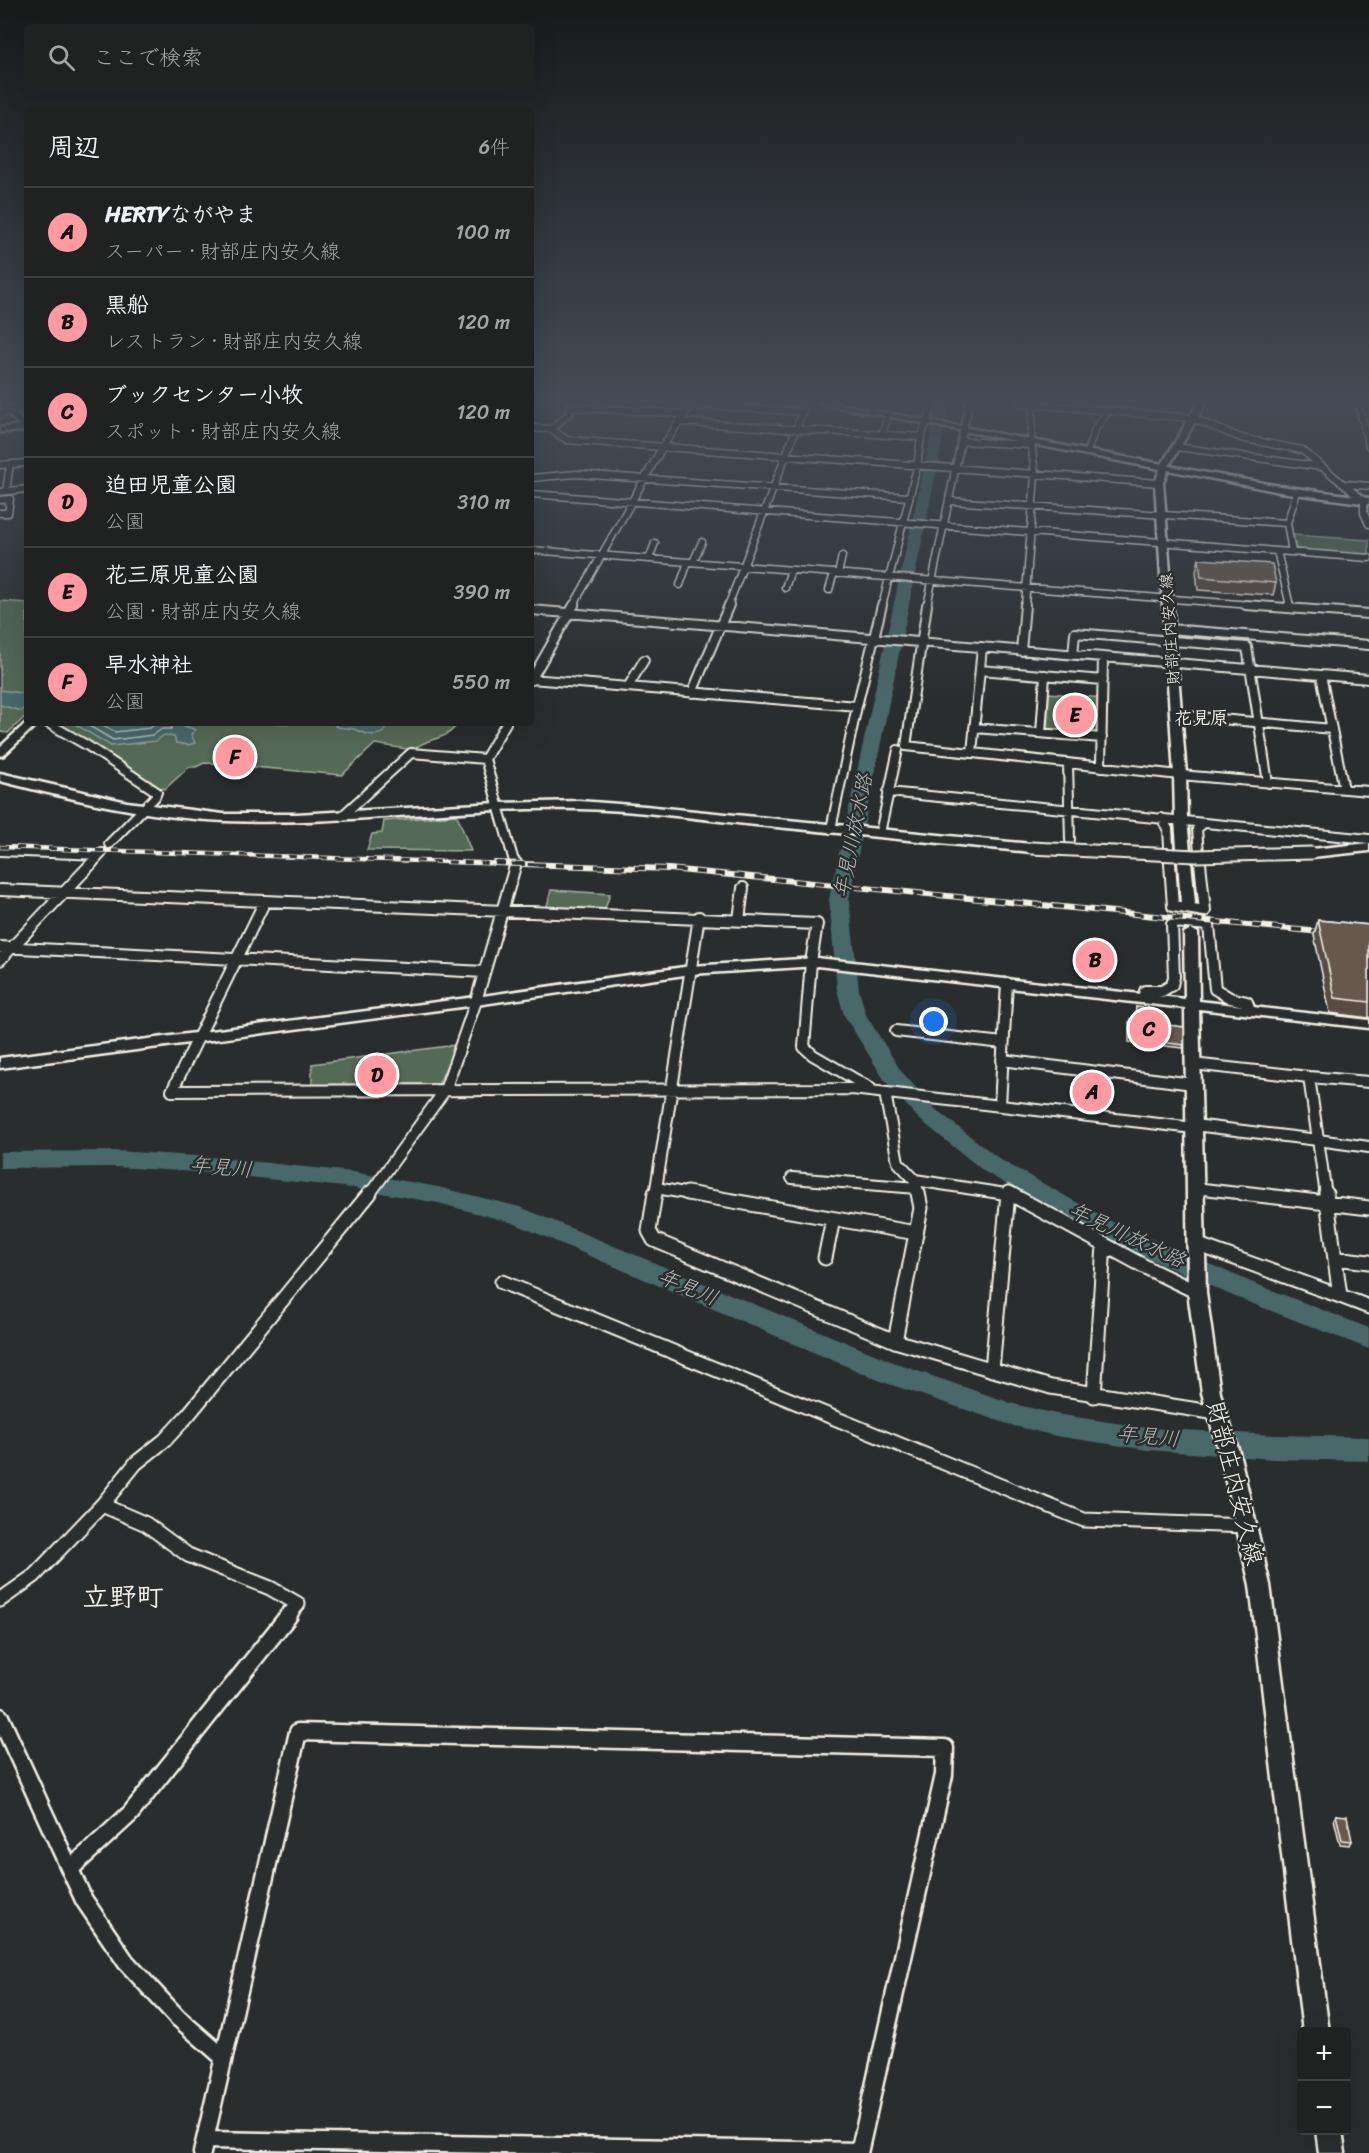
<!DOCTYPE html>
<html lang="ja">
<head>
<meta charset="utf-8">
<style>
	:root { --surface:#202222; --page:#282a2a; --text:#f1f3f6; --muted:#a2a4a5; --line:#3d3f40; --accent:#ff9aa2 }
	body { margin:0; font-family:Sriracha,"Klee One",sans-serif; background:var(--page); color:var(--text) }
	.controls { position:absolute; right:18px; bottom:18px; display:grid; overflow:hidden; border-radius:6px; box-shadow:0 6px 24px #0002 }
	.controls button { width:54px; height:54px; display:grid; place-items:center; padding:0; border:0; border-bottom:2px solid var(--line); background:var(--surface); color:var(--text); font:30px sans-serif }
	.you { position:absolute; left:934px; top:1022px; width:21px; height:21px; margin:-15px; border:4px solid #fff; border-radius:50%; background:#1a73e8; box-shadow:0 0 0 9px #1a73e833 }
	.badge { display:grid; place-items:center; width:39px; height:39px; border-radius:50%; background:var(--accent); color:#111; font-size:20px; font-weight:700 }
	.pin { position:absolute; translate:-50% -50%; border:3px solid #fff; box-shadow:0 2px 6px #0006 }
	.list { margin:0; padding:0; list-style:none }
	h2 { display:flex; justify-content:space-between; align-items:center; height:78px; margin:0; padding:0 24px; font-size:26px }
	h2 small { font-size:20px; font-weight:400; color:var(--muted) }
	.list li { display:grid; grid-template-columns:39px 1fr auto; gap:18px; align-items:center; box-sizing:border-box; height:90px; padding:0 24px; border-top:2px solid var(--line) }
	.list b { display:block; font-size:22px; white-space:nowrap }
	.list p { margin:0; font-size:20px; white-space:nowrap; color:var(--muted) }
	.list em { font-size:20px; font-style:normal; color:var(--muted) }
	.icon { flex:none; width:33px; height:33px; fill:none; stroke:currentColor; stroke-width:2; stroke-linecap:round; stroke-linejoin:round }
	.map { position:relative; flex:none; width:1369px; height:2153px; overflow:hidden }
	.search { position:absolute; background:var(--surface); box-shadow:0 6px 24px #0002; left:24px; top:24px; width:510px; height:66px; display:flex; align-items:center; gap:15px; box-sizing:border-box; padding:0 21px; border-radius:6px; color:var(--muted); font-size:22px }
	.panel { position:absolute; background:var(--surface); box-shadow:0 6px 24px #0002; left:24px; top:108px; width:510px; height:618px; border-radius:6px }
	.map>svg:first-child { display:block }
</style>
</head>
<body>
<div class="map">
<svg width="1369" height="2153" viewBox="0 0 1369 2153">
	<rect width="100%" height="100%" fill="#2a2d2e"/>
	<filter id="ink" filterUnits="userSpaceOnUse"><feTurbulence type="fractalNoise" baseFrequency=".0167" numOctaves="2"/><feDisplacementMap in="SourceGraphic" scale="12" xChannelSelector="R" yChannelSelector="G"/><feConvolveMatrix kernelMatrix="1 2 1 2 8 2 1 2 1" color-interpolation-filters="sRGB"/></filter>
	<g filter="url(#ink)">
		<path fill="#546a56" stroke="#a4ae9f" stroke-width="1.5" d="M 1293,535 L 1369,540 L 1369,556 L 1296,550 Z
			M 0,601 L 27,603 L 27,715 L 8,733 L 0,732 Z
			M 1049,693 L 1102,698 L 1102,736 L 1047,731 Z
			M 57,723 L 458,723 C 445,743 429,735 413,750 L 375,744 L 342,775 L 253,767 L 250,764 L 204,763 L 196,767 L 189,767 L 165,789 L 154,786 Z
			M 457,815 L 471,851 L 367,850 L 372,834 L 382,833 L 384,821 Z
			M 551,890 L 610,894 L 604,912 L 546,910 Z
			M 456,1045 L 437,1087 L 312,1088 L 312,1064 Z"/>
		<path fill="#486769" stroke="#8d9e9c" stroke-width="1.5" d="M 0,690 L 27,694 L 27,706 L 21,711 L 0,705 Z
			M 73,723 L 176,723 L 196,730 L 191,734 L 195,743 L 188,745 L 176,743 L 174,737 L 164,735 L 156,741 L 111,746 Z
			M 337,723 L 385,723 L 385,731 C 376,738 366,734 356,730 C 350,727 342,729 335,726 Z"/>
		<g fill="none" stroke-linecap="round" stroke-linejoin="round">
			<path stroke="#afbab5" stroke-width="1.5" d="M 84,723 L 113,740 L 153,735 L 162,729 L 171,729 L 173,723
				M 99,723 L 115,732 L 150,728 L 157,723"/>
			<path fill="#486769" fill-rule="evenodd" d="M 938,403 L 950,403 L 849,899 L 859,990 L 866,1015 L 901,1071 L 935,1109 L 1001,1160 L 1112,1222 L 1251,1282 L 1369,1328 L 1369,1349 L 1233,1296 L 1094,1234 L 985,1172 L 919,1119 L 885,1081 L 844,1015 L 837,990 L 829,899 Z
				M 115,1151 L 212,1157 L 353,1172 L 438,1187 L 520,1207 L 903,1366 L 1014,1404 L 1056,1414 L 1148,1428 L 1273,1435 L 1369,1437 L 1369,1461 L 1273,1459 L 1148,1450 L 1056,1436 L 1014,1426 L 883,1382 L 513,1223 L 438,1203 L 353,1188 L 212,1173 L 115,1167 L 0,1168 L 0,1152 Z"/>
			<defs>
				<path id="street-far4" d="M 1020,403 L 1192,418 L 1241,438 L 1302,450 L 1364,501 L 1364,513 L 1369,524
					M 1358,403 L 1369,446
					M 691,404 L 802,412
					M 871,411 L 873,403
					M 0,414 L 27,406
					M 679,422 L 921,437
					M 531,428 L 551,429 L 567,440 L 1159,483
					M 551,429 L 570,413 L 569,407 L 685,414
					M 882,435 L 888,415
					M 962,441 L 1031,445
					M 1177,447 L 1322,467
					M 1087,452 L 1095,429 L 1108,411
					M 0,465 L 27,463
					M 531,478 L 576,474 L 908,497
					M 1347,484 L 1369,486
					M 6,491 L 10,464
					M 0,492 L 27,489
					M 531,494 L 1369,558
					M 0,500 L 10,499 L 8,513 L 0,513
					M 950,501 L 1287,523 L 1297,492
					M 1287,523 L 1292,552
					M 531,550 L 1265,606
					M 1277,551 L 1290,606
					M 649,559 L 655,543
					M 693,562 L 702,542
					M 838,574 L 842,556
					M 680,585 L 688,562
					M 785,588 L 791,570
					M 829,590 L 834,573
					M 573,606 L 663,446 L 692,403
					M 728,606 L 806,403
					M 882,606 L 917,467 L 921,437 L 934,403
					M 927,606 L 969,403
					M 1025,606 L 1035,475 L 1031,442 L 1033,404"/>
				<path id="street-far3" d="M 927,605 L 906,746 L 1180,775 L 1369,791
					M 1246,605 L 1369,614
					M 1289,605 L 1290,608
					M 531,610 L 1369,679
					M 1169,629 L 1369,645
					M 1021,651 L 1025,605
					M 1073,655 L 1075,633 L 1247,647 L 1268,783
					M 980,670 L 1103,680
					M 1321,675 L 1344,789
					M 531,679 L 857,706
					M 531,680 L 574,605
					M 628,687 L 644,660
					M 692,693 L 729,605
					M 1176,715 L 1332,729
					M 48,723 L 88,746 L 157,792 L 155,797 L 109,844
					M 506,723 L 485,759 L 515,865
					M 974,728 L 1102,738
					M 1041,733 L 1045,675
					M 972,753 L 982,647
					M 1068,763 L 1070,840
					M 1101,767 L 1103,657
					M 888,792 L 1369,839
					M 342,816 L 411,753 L 485,759
					M 1161,818 L 1168,829 L 1170,865
					M 831,829 L 857,706 L 882,605
					M 880,833 L 898,750
					M 0,851 L 100,855
					M 91,865 L 102,853
					M 1200,865 L 1197,829 L 1204,823"/>
				<path id="street-far2" d="M 1170,863 L 1173,906 L 1205,911 L 1200,863
					M 0,890 L 817,924 L 811,962 L 804,1047 L 813,1055 L 870,1088
					M 265,901 L 172,1091 L 852,1089 L 1194,1128
					M 739,920 L 743,888
					M 0,947 L 484,972
					M 0,960 L 92,863
					M 1143,998 L 1145,991 L 1162,991 L 1172,985 L 1174,977 L 1172,924 L 1174,922 L 1209,925 L 1215,989 L 1230,998 L 1247,1002 L 1250,1010
					M 896,1031 L 1003,1043
					M 1002,1060 L 1193,1084
					M 1193,1064 L 1309,1077
					M 1369,1082 L 1309,1077 L 1318,1140 L 1369,1147
					M 885,1093 L 898,1162 L 915,1180 L 918,1195
					M 1000,1105 L 1007,983
					M 1194,1125 L 1318,1140 L 1326,1195
					M 792,1178 L 917,1188
					M 915,1180 L 1012,1195
					M 656,1188 L 696,1195
					M 1195,1188 L 1255,1195
					M 369,1195 L 445,1090 L 476,1001 L 516,863
					M 655,1195 L 699,917"/>
				<path id="street-far1" d="M 655,1193 L 649,1231 L 654,1240 L 895,1341 L 1051,1387 L 1217,1413
					M 687,1193 L 916,1233
					M 1009,1193 L 1153,1271 L 1197,1292
					M 1242,1193 L 1369,1208
					M 1196,1244 L 1340,1296 L 1326,1193
					M 825,1258 L 833,1219
					M 1335,1258 L 1369,1262
					M 502,1282 L 1084,1520 L 1247,1526
					M 1340,1296 L 1369,1307
					M 895,1341 L 921,1208 L 918,1193
					M 992,1370 L 1008,1193
					M 1094,1396 L 1104,1245
					M 102,1505 L 146,1524 L 188,1555 L 270,1588 L 298,1604 L 288,1616
					M 0,1600 L 34,1576 L 102,1505 L 136,1463 L 165,1440 L 188,1415 L 370,1193"/>
				<path id="street" d="M 0,1717 L 84,1900 L 126,1962 L 177,2017 L 223,2057
					M 70,1869 L 130,1814 L 289,1615
					M 205,2140 L 859,2151
					M 202,2153 L 298,1732 L 945,1748 L 944,1775 L 859,2153"/>
				<path id="secondary" d="M 0,403 L 5,403 L 27,424 L 27,431 L 0,432 L 0,428 L 19,425 L 0,406 Z
					M 819,403 L 833,403 L 1162,464 L 1198,403 L 1206,403 L 1169,466 L 1280,486 L 1369,498 L 1369,504 L 1280,492 L 1168,470 L 1163,483 L 1186,775 L 1187,820 L 1195,903 L 1193,906 L 1183,906 L 1181,903 L 1175,820 L 1174,775 L 1155,483 L 1160,469 Z
					M 27,722 L 38,723 L 4,755 L 0,756 L 0,747 Z
					M 0,773 L 127,802 L 223,814 L 296,814 L 498,803 L 579,801 L 645,806 L 1031,844 L 1037,848 L 1031,852 C 939,843 848,834 756,825 C 697,819 639,810 580,809 C 461,806 344,826 225,821 C 149,818 74,800 0,781 Z
					M 1369,843 L 1369,851 L 1312,857 L 1306,853 L 1312,849 Z
					M 1191,929 L 1198,933 L 1199,1001 L 1369,1020 L 1369,1028 L 1199,1009 L 1206,1292 L 1220,1393 L 1239,1452 L 1270,1585 L 1329,2032 L 1303,2032 L 1250,1585 L 1219,1452 L 1202,1393 L 1188,1292 L 1185,1008 L 817,966 L 691,974 L 476,1005 L 0,1068 L 0,1058 L 476,997 L 691,966 L 817,958 L 1185,999 L 1184,933 Z
					M 1316,2130 L 1342,2130 L 1345,2153 L 1319,2153 Z"/>
			</defs>
			<use href="#street-far4" stroke="#f4f1e8" stroke-width="9"/>
			<use href="#street-far3" stroke="#f4f1e8" stroke-width="12"/>
			<use href="#street-far2" stroke="#f4f1e8" stroke-width="14"/>
			<use href="#street-far1" stroke="#f4f1e8" stroke-width="17"/>
			<use href="#street" stroke="#f4f1e8" stroke-width="21"/>
			<use href="#secondary" stroke="#f4f1e8" stroke-width="5"/>
			<use href="#street-far4" stroke="#2a2d2e" stroke-width="6"/>
			<use href="#street-far3" stroke="#2a2d2e" stroke-width="8"/>
			<use href="#street-far2" stroke="#2a2d2e" stroke-width="10"/>
			<use href="#street-far1" stroke="#2a2d2e" stroke-width="13"/>
			<use href="#street" stroke="#2a2d2e" stroke-width="16"/>
			<use href="#secondary" fill="#2a2d2e" fill-rule="evenodd"/>
			<defs>
				<path id="rail-far1" d="M 0,847 L 540,865"/>
				<path id="rail" d="M 495,863 L 669,869 L 1331,933"/>
			</defs>
			<use href="#rail-far1" stroke="#f4f1e8" stroke-width="4.5"/>
			<use href="#rail" stroke="#f4f1e8" stroke-width="6"/>
			<use href="#rail-far1" stroke="#2a2d2e" stroke-width="3" stroke-dasharray="8" stroke-linecap="butt"/>
			<use href="#rail" stroke="#2a2d2e" stroke-width="4" stroke-dasharray="10" stroke-linecap="butt"/>
			<defs>
				<path id="secondary-bridge" d="M 1031,848 L 1196,856 L 1312,853"/>
			</defs>
			<use href="#secondary-bridge" stroke="#f4f1e8" stroke-width="15" stroke-linecap="butt"/>
			<use href="#secondary-bridge" stroke="#2a2d2e" stroke-width="11"/>
		</g>
		<path fill="#584c42" stroke="#f4f1e8" stroke-width="1.5" d="M 1199,559 L 1276,583 L 1273,595 L 1198,590 L 1196,571 Z
			M 1318,920 L 1369,925 L 1369,1018 L 1330,1013 L 1314,935 Z
			M 1136,1007 L 1152,1023 L 1184,1045 L 1183,1048 L 1129,1042 L 1129,1022 L 1130,1019 L 1135,1019 Z
			M 1336,1815 L 1352,1841 L 1350,1845 L 1340,1844 L 1334,1819 Z"/>
		<path fill="#66584d" stroke="#f4f1e8" stroke-width="1.5" d="M 1199,559 L 1272,564 L 1276,583 L 1201,577 Z
			M 1318,920 L 1369,925 L 1369,1002 L 1335,998 Z
			M 1136,1007 L 1152,1009 L 1152,1023 L 1184,1027 L 1184,1045 L 1130,1038 L 1130,1019 L 1135,1019 Z
			M 1336,1815 L 1347,1816 L 1352,1841 L 1342,1840 Z"/>
	</g>
	<linearGradient id="sky" x2="0" y2="1"><stop stop-color="#171919"/><stop offset="0.57" stop-color="#444c57"/><stop offset="1" stop-color="#444c57" stop-opacity="0"/></linearGradient>
	<rect width="1369" height="704" fill="url(#sky)"/>
	<g text-anchor="middle" stroke-width="5" stroke-linejoin="round" paint-order="stroke">
		<g font-size="16" fill="#f4f1e8" stroke="#2a2d2e">
			<text transform="translate(1169 629) rotate(-94)" y="6">財部庄内安久線</text>
		</g>
		<g font-size="18" font-weight="bold" fill="#f4f1e8" stroke="#2a2d2e">
			<text x="1201" y="724">花見原</text>
		</g>
		<g font-size="21" font-style="italic" fill="#afbab5" stroke="#2a2d2e">
			<text transform="translate(853 836) rotate(-79)" y="7">年見川放水路</text>
			<text transform="translate(221 1167) rotate(5)" y="7">年見川</text>
			<text transform="translate(1127 1235) rotate(25)" y="7">年見川放水路</text>
			<text transform="translate(688 1287) rotate(23)" y="7">年見川</text>
			<text transform="translate(1148 1436) rotate(6)" y="7">年見川</text>
		</g>
		<g font-size="24" fill="#f4f1e8" stroke="#2a2d2e">
			<text transform="translate(1235 1483) rotate(76)" y="8">財部庄内安久線</text>
		</g>
		<g font-size="27" font-weight="bold" fill="#f4f1e8" stroke="#2a2d2e">
			<text x="123" y="1606">立野町</text>
		</g>
	</g>
</svg>
<div class="controls">
<button>+</button>
<button>−</button>
</div>
<div class="you"></div>
<div class="pin badge" style="left:1092px;top:1092px">A</div>
<div class="pin badge" style="left:1095px;top:960px">B</div>
<div class="pin badge" style="left:1149px;top:1029px">C</div>
<div class="pin badge" style="left:377px;top:1075px">D</div>
<div class="pin badge" style="left:1075px;top:715px">E</div>
<div class="pin badge" style="left:235px;top:757px">F</div>
<div class="search"><svg class="icon" aria-label="search" viewBox="0 0 24 24"><circle cx="10" cy="10" r="6"/><path d="M15 15l6 6"/></svg>ここで検索</div>
<section class="panel">
<h2>周辺<small>6件</small></h2>
<ul class="list">
<li><span class="badge">A</span><div><b>HERTYながやま</b><p>スーパー · 財部庄内安久線</p></div><em>100 m</em></li>
<li><span class="badge">B</span><div><b>黒船</b><p>レストラン · 財部庄内安久線</p></div><em>120 m</em></li>
<li><span class="badge">C</span><div><b>ブックセンター小牧</b><p>スポット · 財部庄内安久線</p></div><em>120 m</em></li>
<li><span class="badge">D</span><div><b>迫田児童公園</b><p>公園</p></div><em>310 m</em></li>
<li><span class="badge">E</span><div><b>花三原児童公園</b><p>公園 · 財部庄内安久線</p></div><em>390 m</em></li>
<li><span class="badge">F</span><div><b>早水神社</b><p>公園</p></div><em>550 m</em></li>
</ul>
</section>
</div>
</body>
</html>
